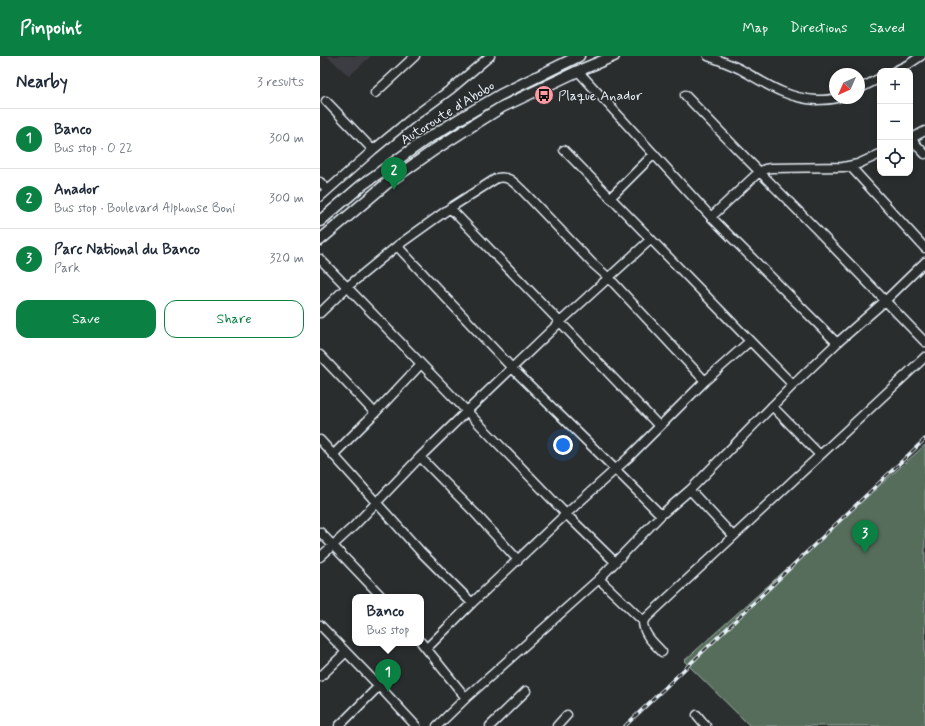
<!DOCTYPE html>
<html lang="en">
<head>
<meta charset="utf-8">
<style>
	:root { --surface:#fff; --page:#f2f2f3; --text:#1f2937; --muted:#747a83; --line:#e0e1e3; --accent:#0b8043 }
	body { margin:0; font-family:Mynerve,sans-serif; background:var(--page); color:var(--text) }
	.controls { position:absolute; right:12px; top:12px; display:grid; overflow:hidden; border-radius:8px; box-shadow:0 2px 6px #0003 }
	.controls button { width:36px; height:36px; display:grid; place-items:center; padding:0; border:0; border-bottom:1px solid var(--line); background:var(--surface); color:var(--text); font:20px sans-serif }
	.compass { position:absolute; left:509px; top:12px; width:36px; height:36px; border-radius:50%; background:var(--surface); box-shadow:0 2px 6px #0003; rotate:225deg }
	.you { position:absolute; left:243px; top:389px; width:14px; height:14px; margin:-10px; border:3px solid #fff; border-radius:50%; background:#1a73e8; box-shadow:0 0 0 6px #1a73e833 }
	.badge { display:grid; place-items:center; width:26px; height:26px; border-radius:50%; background:var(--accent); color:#fff; font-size:13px; font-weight:700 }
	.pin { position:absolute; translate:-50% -33px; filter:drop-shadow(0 1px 2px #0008) }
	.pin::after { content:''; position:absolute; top:21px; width:14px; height:12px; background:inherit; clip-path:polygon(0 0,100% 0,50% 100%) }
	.popup { position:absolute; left:32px; top:538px; width:72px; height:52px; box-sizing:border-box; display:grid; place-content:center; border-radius:8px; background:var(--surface); filter:drop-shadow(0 1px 3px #0005); font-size:13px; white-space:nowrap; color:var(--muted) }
	.popup b { font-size:15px; color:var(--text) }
	.popup::after { content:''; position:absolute; left:50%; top:100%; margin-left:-8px; border:8px solid transparent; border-top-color:var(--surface) }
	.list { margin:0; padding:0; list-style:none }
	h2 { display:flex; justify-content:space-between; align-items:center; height:52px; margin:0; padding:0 16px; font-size:17px }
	h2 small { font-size:13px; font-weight:400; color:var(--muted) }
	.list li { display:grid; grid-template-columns:26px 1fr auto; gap:12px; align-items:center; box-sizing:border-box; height:60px; padding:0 16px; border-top:1px solid var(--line) }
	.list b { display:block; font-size:15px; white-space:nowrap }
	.list p { margin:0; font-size:13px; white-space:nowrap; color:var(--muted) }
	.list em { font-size:13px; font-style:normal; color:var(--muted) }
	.actions { display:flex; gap:8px; padding:12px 16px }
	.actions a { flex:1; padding:9px 0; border:1px solid var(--accent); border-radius:12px; text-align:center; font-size:14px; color:var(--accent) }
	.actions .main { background:var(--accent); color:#fff }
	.icon { flex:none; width:22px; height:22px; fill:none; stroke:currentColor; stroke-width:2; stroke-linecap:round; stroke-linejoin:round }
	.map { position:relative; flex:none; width:605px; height:670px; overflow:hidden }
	header { display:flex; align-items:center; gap:24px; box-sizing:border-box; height:56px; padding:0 20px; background:var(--accent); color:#fff }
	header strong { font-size:19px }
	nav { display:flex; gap:22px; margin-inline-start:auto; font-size:14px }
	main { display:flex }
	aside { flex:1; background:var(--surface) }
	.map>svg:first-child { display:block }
</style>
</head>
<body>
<header>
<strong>Pinpoint</strong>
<nav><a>Map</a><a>Directions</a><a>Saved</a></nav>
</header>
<main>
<aside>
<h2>Nearby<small>3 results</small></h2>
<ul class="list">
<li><span class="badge">1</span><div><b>Banco</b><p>Bus stop · O 22</p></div><em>300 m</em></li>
<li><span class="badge">2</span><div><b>Anador</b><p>Bus stop · Boulevard Alphonse Boni</p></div><em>300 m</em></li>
<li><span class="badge">3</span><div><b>Parc National du Banco</b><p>Park</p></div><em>320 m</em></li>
</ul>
<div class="actions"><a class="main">Save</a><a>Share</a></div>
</aside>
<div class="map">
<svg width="605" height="670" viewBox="0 0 605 670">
	<rect width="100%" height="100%" fill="#2a2d2e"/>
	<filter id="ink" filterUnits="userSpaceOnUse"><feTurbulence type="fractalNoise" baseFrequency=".025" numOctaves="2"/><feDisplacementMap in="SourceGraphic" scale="8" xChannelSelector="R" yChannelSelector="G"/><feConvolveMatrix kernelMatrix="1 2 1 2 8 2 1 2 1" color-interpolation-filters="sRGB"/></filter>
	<g filter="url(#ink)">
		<path fill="#3b3c43" d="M 7,0 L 51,0 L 29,20 Z"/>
		<path fill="#556d5a" stroke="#9eafa9" d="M 605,389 L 605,670 L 430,670 L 364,605 Z"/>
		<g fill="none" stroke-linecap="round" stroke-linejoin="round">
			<defs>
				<path id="minor" d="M 388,0 C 399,4 410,8 420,13 C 445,27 465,42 496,44 C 503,44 510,44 517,42
					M 258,15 L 391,161 L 517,287
					M 575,15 L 589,8 L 601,0
					M 539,33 L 560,22
					M 55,37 L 95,0
					M 365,39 L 416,92 L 496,173 L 605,286
					M 6,45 L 53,94
					M 590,83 L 605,75
					M 591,83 L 605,98
					M 244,94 L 473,329
					M 530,110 L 605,192
					M 0,126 L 7,133
					M 0,141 L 53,94 L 93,61 L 131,33 L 170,0
					M 290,142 L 334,98
					M 130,152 L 240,266 L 339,370
					M 391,161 L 439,116 L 445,113 L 451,112 L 523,111 L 538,108 L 560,98
					M 77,190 L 192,312 L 295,413 L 341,459
					M 0,203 L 246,458 L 295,506
					M 0,257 L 27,231 L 77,190 L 130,152 L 177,122 C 189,119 195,128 203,135 L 272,207 L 289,222 L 385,325
					M 0,299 L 55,357
					M 452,350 L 500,399
					M 0,384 L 100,495 L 152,547 L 246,458 L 308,402 L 385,325 L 430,285
					M 14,398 L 55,357 L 101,308
					M 100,401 L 155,457 L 198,504
					M 370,434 L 413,480
					M 0,476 L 62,541
					M 0,501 L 34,470 L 100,401 L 146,356 L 240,266 L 330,184
					M 279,523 L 323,565 C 323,579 334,587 342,596
					M 323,565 L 605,301
					M 0,569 L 59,630 L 96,670
					M 101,586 L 146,642
					M 107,592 L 152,547
					M 0,621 L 26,596
					M 377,659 L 386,670
					M 19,670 L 59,630
					M 117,670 L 146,642 L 279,523 L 341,459 L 370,434 L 473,329 L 517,287 L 565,245 L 605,206
					M 170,670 L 206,635
					M 237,670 L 247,659"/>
				<path id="major" d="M 0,165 L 42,129 L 105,84 L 146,59 L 180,39 L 259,0
					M 0,184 L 66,128 L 114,94 L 153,69 L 182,51 L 258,15 L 294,0"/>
			</defs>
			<use href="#minor" stroke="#e8f1f8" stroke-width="11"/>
			<use href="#major" stroke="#e8f1f8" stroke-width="13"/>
			<use href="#minor" stroke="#2a2d2e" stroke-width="8"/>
			<use href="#major" stroke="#2a2d2e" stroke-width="10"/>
			<defs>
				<path id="rail" d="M 305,670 L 605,383"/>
			</defs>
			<use href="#rail" stroke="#e8f1f8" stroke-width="3.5"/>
			<use href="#rail" stroke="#2a2d2e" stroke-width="2" stroke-dasharray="6" stroke-linecap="butt"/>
		</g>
	</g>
	<defs>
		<symbol id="bus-disc" viewBox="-11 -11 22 22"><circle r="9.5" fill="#ff9aa2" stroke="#2a2d2e"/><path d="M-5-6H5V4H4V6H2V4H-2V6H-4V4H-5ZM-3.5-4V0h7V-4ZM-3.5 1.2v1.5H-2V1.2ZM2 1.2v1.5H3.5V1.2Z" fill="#111"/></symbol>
	</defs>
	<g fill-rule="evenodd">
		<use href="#bus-disc" x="213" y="28" width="22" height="22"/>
	</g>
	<g text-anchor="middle" stroke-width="3" stroke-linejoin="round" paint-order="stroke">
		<g font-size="14" fill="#e8f1f8" stroke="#2a2d2e" text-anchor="start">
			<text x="238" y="44">Plaque Anador</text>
		</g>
		<g font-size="14" fill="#e8f1f8" stroke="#2a2d2e">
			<text transform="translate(127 56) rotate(-32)" y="5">Autoroute d'Abobo</text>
		</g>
	</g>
</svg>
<div class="controls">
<button>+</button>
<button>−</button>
<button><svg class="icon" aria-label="locate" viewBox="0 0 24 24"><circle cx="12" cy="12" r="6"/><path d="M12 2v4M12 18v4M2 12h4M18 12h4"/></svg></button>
</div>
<svg class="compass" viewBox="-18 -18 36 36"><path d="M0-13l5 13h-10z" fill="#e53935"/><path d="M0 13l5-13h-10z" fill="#747a83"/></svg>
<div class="you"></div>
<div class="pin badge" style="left:68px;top:636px">1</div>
<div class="popup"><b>Banco</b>Bus stop</div>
<div class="pin badge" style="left:74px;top:134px">2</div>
<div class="pin badge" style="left:545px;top:497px">3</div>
</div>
</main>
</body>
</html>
